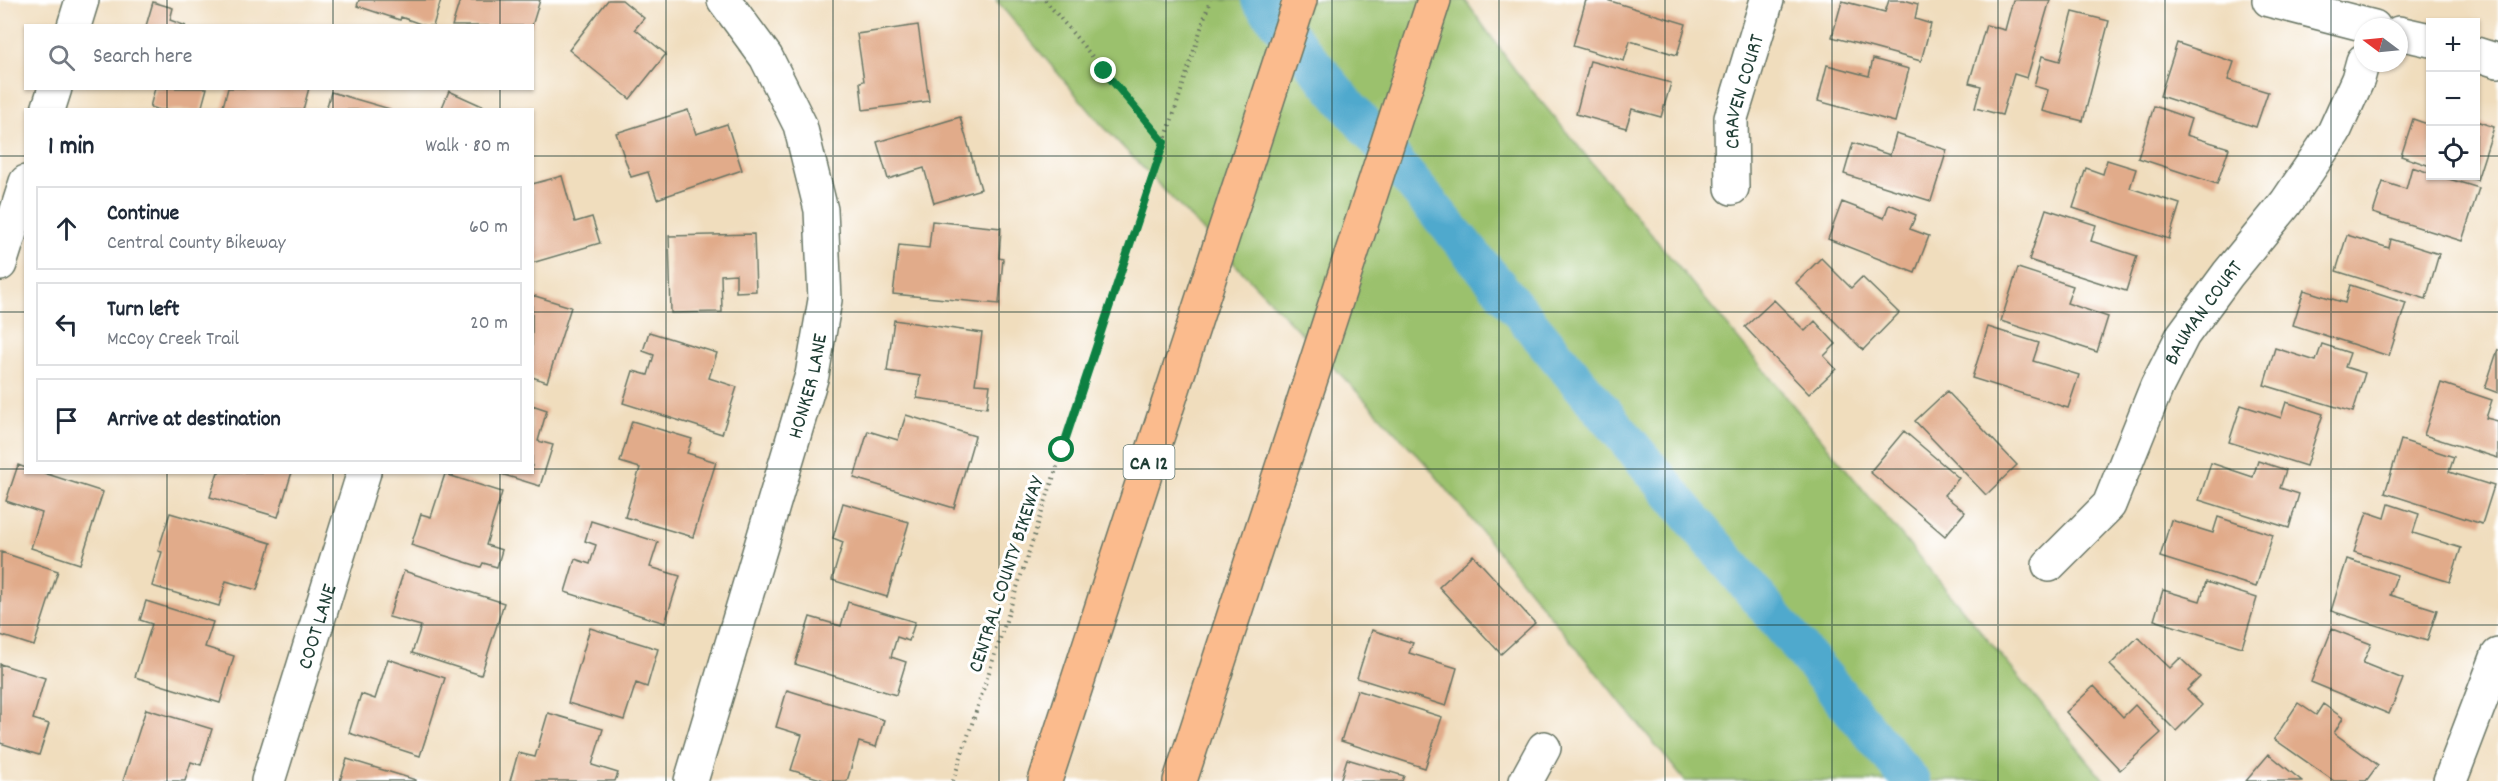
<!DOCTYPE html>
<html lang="en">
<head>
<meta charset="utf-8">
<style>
	:root { --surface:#fff; --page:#f6f6f7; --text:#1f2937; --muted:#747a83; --line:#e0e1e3 }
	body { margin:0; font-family:Dekko,sans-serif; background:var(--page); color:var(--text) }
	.controls { position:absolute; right:18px; top:18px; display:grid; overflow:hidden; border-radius:0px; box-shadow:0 2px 4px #0004 }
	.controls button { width:54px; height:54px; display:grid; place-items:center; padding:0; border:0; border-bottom:2px solid var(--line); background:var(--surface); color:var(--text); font:30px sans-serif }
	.compass { position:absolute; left:2354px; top:18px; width:54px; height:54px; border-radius:50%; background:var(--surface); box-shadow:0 2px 4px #0004; rotate:286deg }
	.stop { position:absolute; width:18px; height:18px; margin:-14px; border:4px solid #0b8043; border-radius:50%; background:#fff }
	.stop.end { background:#0b8043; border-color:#fff; box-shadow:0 2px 6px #0008 }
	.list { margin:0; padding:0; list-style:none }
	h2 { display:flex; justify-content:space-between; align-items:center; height:78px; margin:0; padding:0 24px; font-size:26px }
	h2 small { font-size:20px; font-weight:400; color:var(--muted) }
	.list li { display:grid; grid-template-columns:39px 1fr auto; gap:18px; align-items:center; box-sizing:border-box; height:84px; margin:0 12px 12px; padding:0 12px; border:2px solid var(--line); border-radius:0px }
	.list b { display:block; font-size:22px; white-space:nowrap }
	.list p { margin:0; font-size:20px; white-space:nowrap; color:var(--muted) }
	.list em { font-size:20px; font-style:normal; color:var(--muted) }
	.icon { flex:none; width:33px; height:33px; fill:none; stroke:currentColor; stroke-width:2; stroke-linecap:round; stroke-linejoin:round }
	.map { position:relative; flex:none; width:2498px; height:781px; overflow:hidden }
	.search { position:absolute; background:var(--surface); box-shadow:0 2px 4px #0004; left:24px; top:24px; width:510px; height:66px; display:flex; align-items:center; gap:15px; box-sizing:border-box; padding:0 21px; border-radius:0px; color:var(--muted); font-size:22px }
	.panel { position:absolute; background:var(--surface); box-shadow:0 2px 4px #0004; left:24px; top:108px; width:510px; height:366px; border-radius:0px }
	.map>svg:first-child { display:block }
</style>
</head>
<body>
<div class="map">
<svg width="2498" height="781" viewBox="0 0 2498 781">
	<rect width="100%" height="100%" fill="#fff"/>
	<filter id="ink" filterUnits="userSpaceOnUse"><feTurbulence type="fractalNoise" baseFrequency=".0167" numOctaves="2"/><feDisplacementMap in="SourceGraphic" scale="12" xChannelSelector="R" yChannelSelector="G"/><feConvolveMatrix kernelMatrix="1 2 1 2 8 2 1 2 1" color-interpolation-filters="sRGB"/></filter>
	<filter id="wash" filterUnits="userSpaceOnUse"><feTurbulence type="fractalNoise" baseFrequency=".008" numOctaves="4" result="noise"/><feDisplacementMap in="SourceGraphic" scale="24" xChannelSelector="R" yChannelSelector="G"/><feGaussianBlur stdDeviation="1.35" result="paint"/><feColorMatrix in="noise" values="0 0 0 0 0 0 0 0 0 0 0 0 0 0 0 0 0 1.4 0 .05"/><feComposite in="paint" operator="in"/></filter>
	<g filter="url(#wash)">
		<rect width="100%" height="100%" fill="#f0ddbd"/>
		<path fill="#9bc16d" stroke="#5d7f50" stroke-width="1.5" d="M 996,0 L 1465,0 L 1515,70 L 2105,781 L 1685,781 L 1427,465 L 1100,123 Z"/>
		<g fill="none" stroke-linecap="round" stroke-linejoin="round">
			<path stroke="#50a9cd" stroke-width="38" d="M 1260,0 L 1911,781"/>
		</g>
		<g id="blocks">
			<path fill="#e1ab8a" d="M 359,0 L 441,0 L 433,26 L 426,26 L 401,17 L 400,20 L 357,6 Z
				M 460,0 L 540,0 L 532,26 L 452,26 Z
				M 608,0 L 622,0 L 644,18 L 635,29 L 666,54 L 630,99 L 569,50 Z
				M 1586,0 L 1607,0 L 1686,24 L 1677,55 L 1630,41 L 1624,61 L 1573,46 Z
				M 1889,0 L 1904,0 L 1918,4 L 1915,19 L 1931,24 L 1921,61 L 1832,37 L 1842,1 L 1885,12 Z
				M 2013,0 L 2050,0 L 2027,78 L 2014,74 L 2002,115 L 1975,108 L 1981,86 L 1969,83 L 1986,25 L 2005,30 Z
				M 153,2 L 173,8 L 170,20 L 186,26 L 146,26 Z
				M 2073,12 L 2109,21 L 2083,121 L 2042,111 L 2048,90 L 2034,86 L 2042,56 L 2060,61 Z
				M 918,25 L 929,101 L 863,110 L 860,82 L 864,81 L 857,34 Z
				M 2177,43 L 2234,62 L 2228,80 L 2268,92 L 2256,127 L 2160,96 Z
				M 1873,59 L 1909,69 L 1895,122 L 1818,101 L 1827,65 L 1869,76 Z
				M 1590,61 L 1671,83 L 1661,117 L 1632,109 L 1626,128 L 1576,114 Z
				M 155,88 L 207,88 L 201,110 L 159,110 L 150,107 Z
				M 228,88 L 309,88 L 303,110 L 222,110 Z
				M 449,91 L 491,110 L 441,110 Z
				M 331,92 L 390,109 L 390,110 L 326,110 Z
				M 2154,106 L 2191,119 L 2186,135 L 2229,148 L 2217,184 L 2138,158 Z
				M 688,110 L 696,134 L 727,124 L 742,170 L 657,199 L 648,172 L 631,177 L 616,133 Z
				M 960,117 L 981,189 L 934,203 L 924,168 L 888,179 L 877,142 Z
				M 2413,119 L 2430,125 L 2430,166 L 2401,156 Z
				M 2476,121 L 2494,127 L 2477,180 L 2463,176 L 2476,176 Z
				M 1896,134 L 1947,150 L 1931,201 L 1844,174 L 1853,143 L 1890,155 Z
				M 2107,160 L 2136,169 L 2130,188 L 2180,204 L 2169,239 L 2073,208 L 2086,168 L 2103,174 Z
				M 2412,167 L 2430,173 L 2430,176 L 2439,176 L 2479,188 L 2462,241 L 2373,213 L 2383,182 L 2406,189 Z
				M 562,176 L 575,222 L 592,217 L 600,243 L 532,263 L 532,184 Z
				M 1842,202 L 1884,218 L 1889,204 L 1916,215 L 1910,229 L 1929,236 L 1915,273 L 1828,239 Z
				M 2046,209 L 2096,225 L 2091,241 L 2137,256 L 2126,291 L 2029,260 Z
				M 932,221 L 1001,228 L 999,258 L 1003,259 L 999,304 L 893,294 L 899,245 L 929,248 Z
				M 754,234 L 756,291 L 736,292 L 736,274 L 721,275 L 722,312 L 671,313 L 669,236 Z
				M 2347,235 L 2389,248 L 2391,239 L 2439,254 L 2426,299 L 2336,271 Z
				M 1821,258 L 1851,288 L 1862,277 L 1899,313 L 1863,350 L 1796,283 Z
				M 2018,268 L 2073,286 L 2067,303 L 2108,317 L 2097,352 L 2001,321 Z
				M 2350,285 L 2406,303 L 2389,356 L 2293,325 L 2304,290 L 2345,303 Z
				M 532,295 L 571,307 L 547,382 L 532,377 Z
				M 1774,300 L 1805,331 L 1815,321 L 1836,344 L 1824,356 L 1836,369 L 1809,394 L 1745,327 Z
				M 894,320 L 982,333 L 975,384 L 990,385 L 987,408 L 917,398 L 920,376 L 887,371 Z
				M 1988,327 L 2039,343 L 2033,361 L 2079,375 L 2068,408 L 1972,378 Z
				M 649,332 L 717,353 L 709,378 L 737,387 L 722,434 L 623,403 L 633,371 L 648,375 L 654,355 L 643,351 Z
				M 2322,344 L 2350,353 L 2345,367 L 2365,373 L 2353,412 L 2264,385 L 2275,348 L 2316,361 Z
				M 2498,349 L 2498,393 L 2485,388 Z
				M 2441,383 L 2492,400 L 2486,418 L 2498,421 L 2498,458 L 2424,435 Z
				M 1947,391 L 2017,465 L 1986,495 L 1915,421 Z
				M 2286,402 L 2323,414 L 2306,466 L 2229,442 L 2241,405 L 2281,418 Z
				M 532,405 L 547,410 L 538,441 L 553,445 L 540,486 L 498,473 L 532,472 Z
				M 906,415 L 975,436 L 954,508 L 854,478 L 868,431 L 898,440 Z
				M 632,421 L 692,439 L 687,453 L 716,462 L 693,537 L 625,517 L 640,468 L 620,462 Z
				M 1904,431 L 1959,478 L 1944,495 L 1965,512 L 1945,536 L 1870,472 Z
				M 2401,440 L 2454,457 L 2449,472 L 2494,486 L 2482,524 L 2385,493 Z
				M 2258,461 L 2286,470 L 2280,488 L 2299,494 L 2289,528 L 2199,500 L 2211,463 L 2253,477 Z
				M 18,465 L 26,468 L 26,472 L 41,472 L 103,492 L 80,564 L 31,548 L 42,513 L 6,501 Z
				M 218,472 L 292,472 L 278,517 L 210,497 Z
				M 445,474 L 502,492 L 486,545 L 502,550 L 497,567 L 483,563 L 481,567 L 411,545 L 421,514 L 431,517 Z
				M 843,503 L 909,522 L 887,597 L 832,580 L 843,542 L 833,538 Z
				M 2389,504 L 2419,514 L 2413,533 L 2461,548 L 2450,582 L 2354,552 L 2367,512 L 2385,518 Z
				M 170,513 L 271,543 L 257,590 L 226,581 L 219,606 L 152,586 L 162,552 L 158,551 Z
				M 2218,517 L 2273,535 L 2256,587 L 2160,557 L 2171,520 L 2213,533 Z
				M 591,521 L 658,542 L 650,567 L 680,576 L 665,623 L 565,592 L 575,559 L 590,564 L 596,545 L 585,541 Z
				M 1,552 L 58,571 L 34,646 L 0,635 Z
				M 1473,555 L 1535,623 L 1501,654 L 1439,587 Z
				M 2347,559 L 2397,575 L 2390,595 L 2437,610 L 2427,641 L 2331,611 Z
				M 404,571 L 504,603 L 481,675 L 412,653 L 421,626 L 389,617 Z
				M 2206,582 L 2257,598 L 2242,647 L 2154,620 L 2163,590 L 2200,601 Z
				M 146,601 L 213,622 L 205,647 L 234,656 L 220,703 L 135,677 L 152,624 L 140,620 Z
				M 848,602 L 915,622 L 909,641 L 897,637 L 891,657 L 906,662 L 896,695 L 795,664 L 810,617 L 841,626 Z
				M 590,628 L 658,649 L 647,687 L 636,683 L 624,720 L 568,703 Z
				M 2332,629 L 2371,644 L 2363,663 L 2403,679 L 2389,714 L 2311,682 Z
				M 1372,630 L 1413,643 L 1409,653 L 1457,668 L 1446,706 L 1357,678 Z
				M 2138,637 L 2170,668 L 2180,658 L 2200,677 L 2187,690 L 2202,705 L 2176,731 L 2110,665 Z
				M 388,659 L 445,678 L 420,756 L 349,733 L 361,694 L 375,699 Z
				M 0,664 L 45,678 L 33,719 L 49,724 L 39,755 L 0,743 Z
				M 2094,686 L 2123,717 L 2135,705 L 2161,733 L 2120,770 L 2066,712 Z
				M 787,690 L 884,720 L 876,747 L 859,742 L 847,781 L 827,781 L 791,770 L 802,735 L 776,727 Z
				M 1357,690 L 1442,717 L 1425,768 L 1341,741 Z
				M 2298,703 L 2316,715 L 2323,704 L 2343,718 L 2334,733 L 2378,765 L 2366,781 L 2334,781 L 2274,739 Z
				M 146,709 L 212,729 L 201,765 L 191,762 L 185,781 L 123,781 Z
				M 548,713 L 603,729 L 592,765 L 618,773 L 615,781 L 510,781 L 518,753 L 535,757 Z
				M 2269,754 L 2302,781 L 2246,781 Z
				M 347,759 L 416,780 L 416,781 L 340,781 Z
				M 1347,759 L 1404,776 L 1402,781 L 1340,781 Z"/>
		</g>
	</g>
	<g filter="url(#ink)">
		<use href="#blocks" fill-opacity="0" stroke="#687564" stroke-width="1.5"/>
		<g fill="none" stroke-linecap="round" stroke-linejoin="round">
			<defs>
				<g id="street">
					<path d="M 2269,0 L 2374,27"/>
					<path d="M 74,26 L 82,0"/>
					<path d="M 2399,33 L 2430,40"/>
					<path d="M 2476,54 L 2498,61"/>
					<path d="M 48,110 L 55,88"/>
					<path id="s1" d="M 1732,188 L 1731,118 L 1767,0"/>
					<path d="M 0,264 L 26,182"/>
					<path id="s2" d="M 2049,565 L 2109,505 L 2157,386 L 2183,335 L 2228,274 L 2286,203 L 2334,132 L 2358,79 L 2363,61"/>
					<path id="s3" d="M 268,781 L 364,472"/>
					<path id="s4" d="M 691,781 L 812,375 L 825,300 L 821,210 L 800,125 L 766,57 L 724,0"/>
					<path d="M 1526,781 L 1544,748"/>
					<path d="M 2450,781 L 2498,655"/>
				</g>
				<path id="highway" d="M 1045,781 L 1300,0
					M 1180,781 L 1434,0"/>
			</defs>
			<use href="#street" stroke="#687564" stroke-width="36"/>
			<use href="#highway" stroke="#687564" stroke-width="36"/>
			<path stroke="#687564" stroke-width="4" stroke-dasharray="1.5 4.5" stroke-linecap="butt" d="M 1045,0 L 1163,141
				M 953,781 L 1176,107 L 1210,0"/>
			<use href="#street" stroke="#fff" stroke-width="33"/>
			<use href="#highway" stroke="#fbbb8d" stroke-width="33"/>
		</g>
	</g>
	<g fill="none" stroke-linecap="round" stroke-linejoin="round" filter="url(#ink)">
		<path stroke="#0b8043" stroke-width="8" d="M 1062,450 L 1164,142 L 1104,71"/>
	</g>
	<path fill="none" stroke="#1f3d34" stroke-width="1.5" stroke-opacity="0.55" d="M 167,0 L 167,26M 333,0 L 333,26M 500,0 L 500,26M 666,0 L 666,781M 833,0 L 833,781M 999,0 L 999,781M 1166,0 L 1166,781M 1332,0 L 1332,781M 1499,0 L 1499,781M 1665,0 L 1665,781M 1832,0 L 1832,781M 1998,0 L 1998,781M 2165,0 L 2165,781M 2331,0 L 2331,781M 167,88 L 167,110M 333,88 L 333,110M 500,88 L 500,110M 0,156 L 26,156M 532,156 L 2430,156M 2476,156 L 2498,156M 0,312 L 26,312M 532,312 L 2498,312M 0,469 L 26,469M 532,469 L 2498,469M 167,472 L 167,781M 333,472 L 333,781M 500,472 L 500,781M 0,625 L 2498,625"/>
	<g text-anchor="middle" stroke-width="6" stroke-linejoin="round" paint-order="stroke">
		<rect fill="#fff" stroke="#627771" stroke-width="1.5" x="1123.5" y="445" width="51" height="34" rx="4.5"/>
		<g font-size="20" font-weight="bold" fill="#1f3d34">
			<text x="1149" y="469">CA 12</text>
		</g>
		<g font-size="21" fill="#1f3d34" stroke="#fff">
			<text dy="7" stroke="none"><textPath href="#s1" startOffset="98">CRAVEN COURT</textPath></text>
			<text dy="7" stroke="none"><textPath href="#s2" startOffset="300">BAUMAN COURT</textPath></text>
			<text dy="7" stroke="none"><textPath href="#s4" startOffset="412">HONKER LANE</textPath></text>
			<text transform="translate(1005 574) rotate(-72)" y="7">CENTRAL COUNTY BIKEWAY</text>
			<text dy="7" stroke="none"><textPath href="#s3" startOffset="162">COOT LANE</textPath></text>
		</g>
	</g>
</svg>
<div class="controls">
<button>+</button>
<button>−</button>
<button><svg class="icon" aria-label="locate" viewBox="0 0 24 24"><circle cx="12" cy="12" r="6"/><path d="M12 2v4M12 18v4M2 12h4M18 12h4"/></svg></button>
</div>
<svg class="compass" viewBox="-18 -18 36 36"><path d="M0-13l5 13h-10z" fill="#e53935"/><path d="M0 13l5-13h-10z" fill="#747a83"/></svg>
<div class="stop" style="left:1062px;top:450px"></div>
<div class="stop end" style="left:1104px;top:71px"></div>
<div class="search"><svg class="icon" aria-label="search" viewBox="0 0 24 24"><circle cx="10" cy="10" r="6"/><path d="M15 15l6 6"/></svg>Search here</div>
<section class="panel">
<h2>1 min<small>Walk · 80 m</small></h2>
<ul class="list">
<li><svg class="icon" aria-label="ahead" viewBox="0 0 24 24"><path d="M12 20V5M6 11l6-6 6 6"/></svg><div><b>Continue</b><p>Central County Bikeway</p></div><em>60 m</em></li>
<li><svg class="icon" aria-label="left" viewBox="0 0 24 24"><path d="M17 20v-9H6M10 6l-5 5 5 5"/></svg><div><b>Turn left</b><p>McCoy Creek Trail</p></div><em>20 m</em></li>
<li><svg class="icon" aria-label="arrive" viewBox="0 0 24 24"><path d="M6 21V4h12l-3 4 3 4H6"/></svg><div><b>Arrive at destination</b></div></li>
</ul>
</section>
</div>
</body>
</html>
